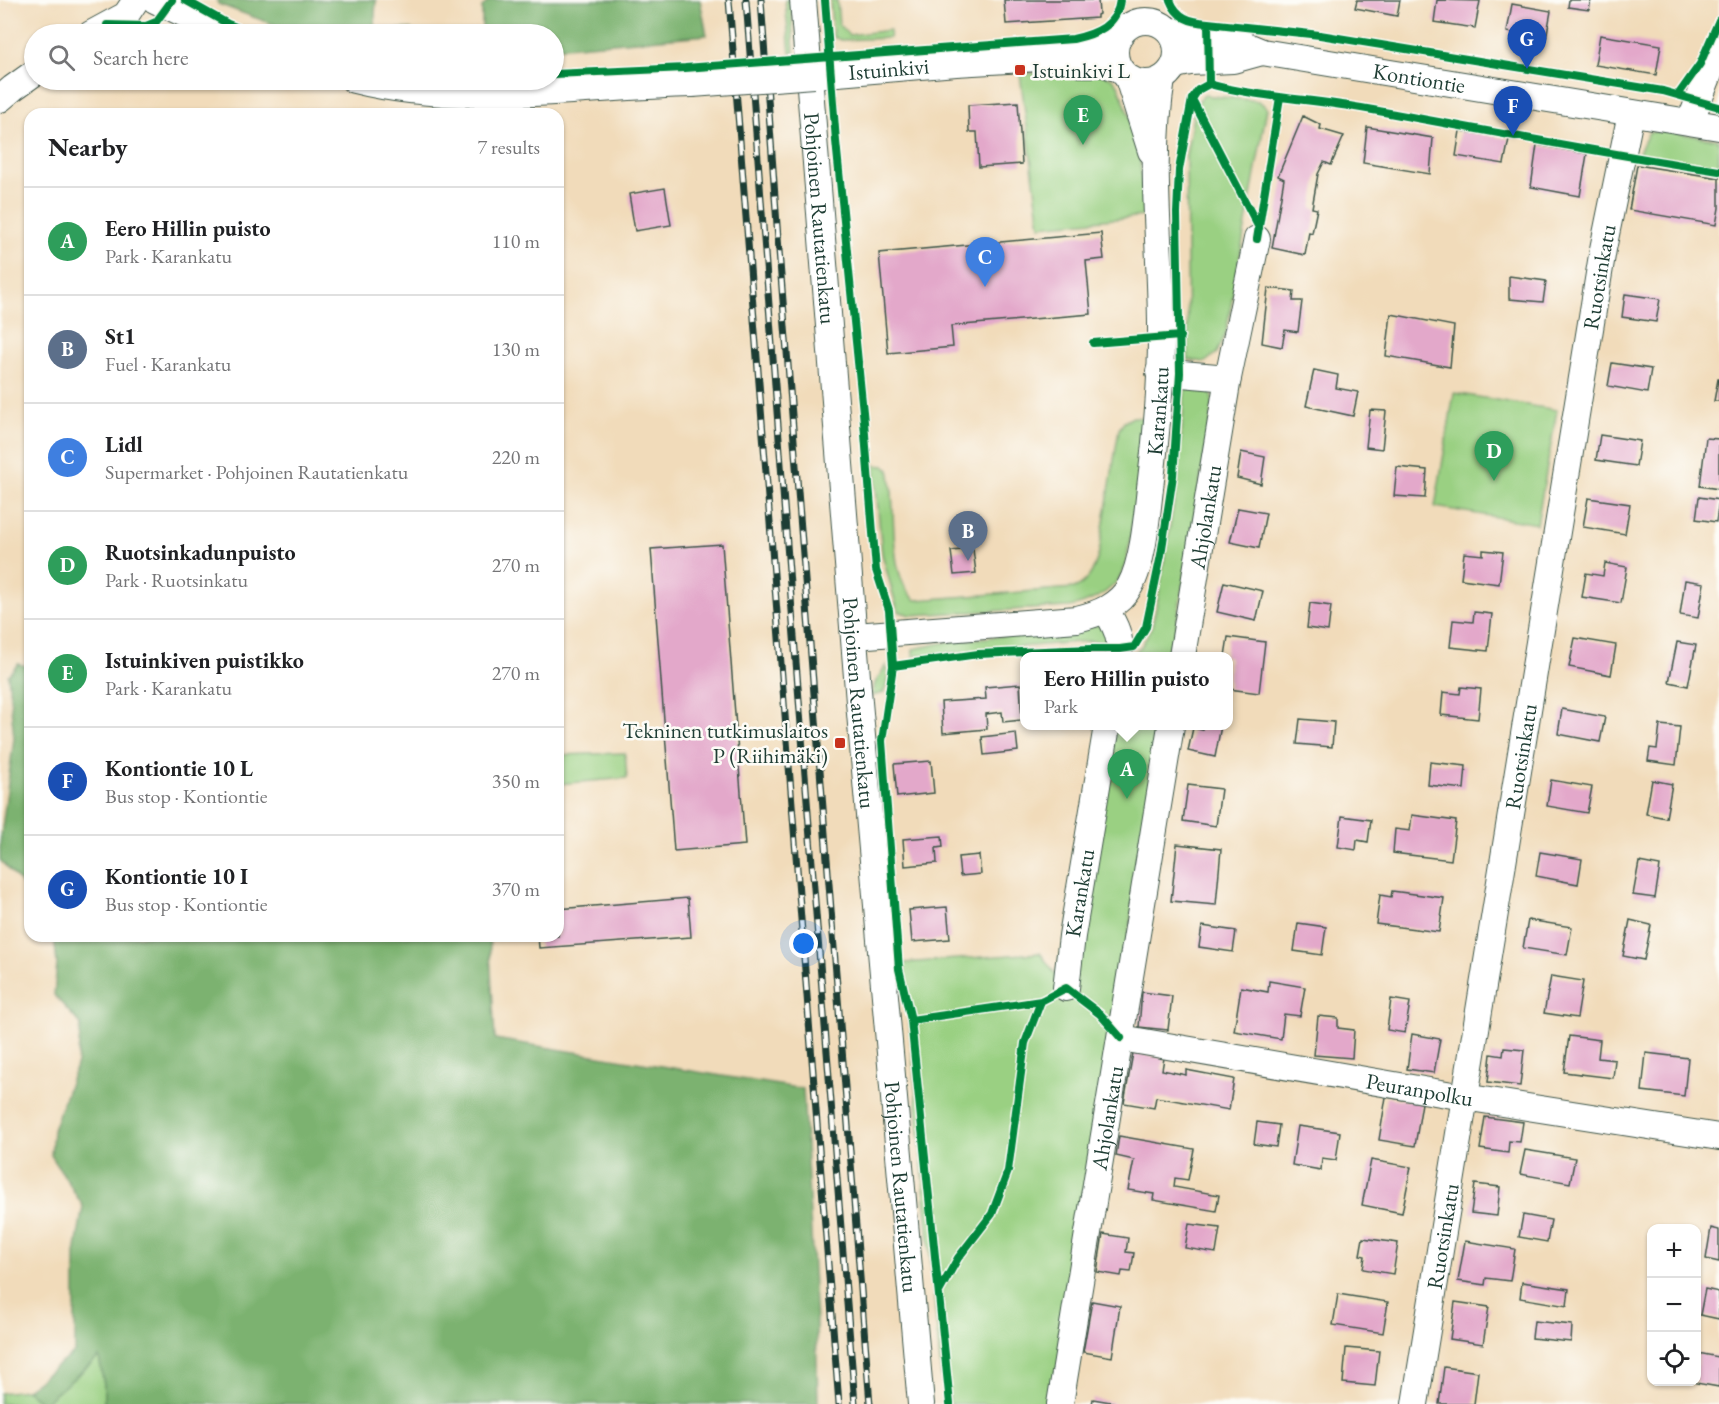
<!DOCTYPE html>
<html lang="en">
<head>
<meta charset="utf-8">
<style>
	:root { --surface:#fff; --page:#f6f6f6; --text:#202124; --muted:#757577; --line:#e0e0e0; --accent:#db2777 }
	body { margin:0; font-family:"EB Garamond",serif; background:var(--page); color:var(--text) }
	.controls { position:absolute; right:18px; bottom:18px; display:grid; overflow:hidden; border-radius:12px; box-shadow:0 2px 4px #0004 }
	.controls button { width:54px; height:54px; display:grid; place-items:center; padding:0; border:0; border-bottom:2px solid var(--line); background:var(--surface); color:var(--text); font:30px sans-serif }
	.you { position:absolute; left:804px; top:944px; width:21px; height:21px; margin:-15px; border:4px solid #fff; border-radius:50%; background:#1a73e8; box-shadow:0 0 0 9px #1a73e833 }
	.badge { display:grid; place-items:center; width:39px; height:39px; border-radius:50%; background:var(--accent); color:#fff; font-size:20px; font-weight:700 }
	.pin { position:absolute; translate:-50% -50px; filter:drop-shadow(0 2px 3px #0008) }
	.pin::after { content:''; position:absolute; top:32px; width:21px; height:18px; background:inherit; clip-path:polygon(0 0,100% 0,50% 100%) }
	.popup { position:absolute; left:1020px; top:652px; width:213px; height:78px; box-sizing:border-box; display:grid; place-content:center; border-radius:12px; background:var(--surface); filter:drop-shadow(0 2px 4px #0005); font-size:20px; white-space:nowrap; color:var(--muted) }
	.popup b { font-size:22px; color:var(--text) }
	.popup::after { content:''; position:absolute; left:50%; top:100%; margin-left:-12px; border:12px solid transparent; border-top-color:var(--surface) }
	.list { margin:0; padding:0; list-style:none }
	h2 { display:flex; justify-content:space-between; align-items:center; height:78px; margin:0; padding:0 24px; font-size:26px }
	h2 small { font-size:20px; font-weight:400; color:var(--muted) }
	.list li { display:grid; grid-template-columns:39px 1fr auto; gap:18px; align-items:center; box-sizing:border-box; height:108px; padding:0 24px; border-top:2px solid var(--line) }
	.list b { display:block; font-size:22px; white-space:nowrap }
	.list p { margin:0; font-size:20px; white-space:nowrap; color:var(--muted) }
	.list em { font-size:20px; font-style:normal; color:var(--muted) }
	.icon { flex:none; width:33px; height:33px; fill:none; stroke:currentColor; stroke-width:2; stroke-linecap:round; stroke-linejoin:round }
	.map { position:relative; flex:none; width:1719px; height:1404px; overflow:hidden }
	.search { position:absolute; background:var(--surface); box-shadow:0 2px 4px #0004; left:24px; top:24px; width:540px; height:66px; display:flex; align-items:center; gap:15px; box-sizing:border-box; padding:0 21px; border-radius:33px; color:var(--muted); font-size:22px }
	.panel { position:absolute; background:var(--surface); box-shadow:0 2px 4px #0004; left:24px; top:108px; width:540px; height:834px; border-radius:18px }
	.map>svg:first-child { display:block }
</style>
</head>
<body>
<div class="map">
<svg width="1719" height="1404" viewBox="0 0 1719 1404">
	<rect width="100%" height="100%" fill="#fdfcf7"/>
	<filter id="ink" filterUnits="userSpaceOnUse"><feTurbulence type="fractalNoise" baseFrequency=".0167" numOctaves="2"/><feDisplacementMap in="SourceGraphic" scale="12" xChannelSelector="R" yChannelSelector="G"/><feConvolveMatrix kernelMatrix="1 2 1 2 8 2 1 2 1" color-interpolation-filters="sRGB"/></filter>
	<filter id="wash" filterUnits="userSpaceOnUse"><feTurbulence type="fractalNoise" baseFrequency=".008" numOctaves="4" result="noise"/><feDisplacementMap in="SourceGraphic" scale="24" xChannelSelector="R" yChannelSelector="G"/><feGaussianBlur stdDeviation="1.35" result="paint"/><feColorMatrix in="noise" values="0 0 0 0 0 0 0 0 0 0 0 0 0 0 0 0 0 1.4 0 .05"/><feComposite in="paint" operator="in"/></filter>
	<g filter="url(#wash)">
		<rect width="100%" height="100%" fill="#f1dbba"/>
		<path fill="#9ad082" stroke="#5c865b" stroke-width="1.5" d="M 785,0 L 791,0 L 794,53 L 790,53 Z
			M 830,0 L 837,0 L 839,25 L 849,35 L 890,30 L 889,38 L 841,40 L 833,37 Z
			M 1093,70 L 1112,78 L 1118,85 L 1135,131 L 1140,160 L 1145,216 L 1040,226 L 1020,74 Z
			M 1204,95 L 1259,101 L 1267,108 L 1226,333 L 1217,353 L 1205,362 L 1188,360 L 1186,155 L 1195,105 Z
			M 1665,131 L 1719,140 L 1719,169 L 1637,156 L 1649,132 Z
			M 1193,384 L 1202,385 L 1211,392 L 1213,404 L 1171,656 L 1132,656 L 1142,645 L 1152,626 L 1158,598 L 1178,477 L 1185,388 Z
			M 1454,393 L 1557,410 L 1537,524 L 1435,507 Z
			M 1133,417 L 1139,417 L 1145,423 C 1141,462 1136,500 1130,538 C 1128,549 1128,564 1122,574 C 1112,592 1088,604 1069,607 L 911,615 L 900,612 L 897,608 L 882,554 L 874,465 L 885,466 L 889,470 C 898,504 885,577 916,600 L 1074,588 C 1089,583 1095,567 1099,553 L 1119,429 L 1124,422 Z
			M 1100,625 L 1117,644 L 1090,641 L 913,656 L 913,649 L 947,642 Z
			M 886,665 C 888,674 888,685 883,693 L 872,696 L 875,683 Z
			M 1117,726 L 1160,726 L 1057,1404 L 951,1404 L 941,1375 L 904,963 L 1040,953 L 1056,975 Z
			M 625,753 L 627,778 L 558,784 L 558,755 Z
			M 99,1357 L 104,1385 L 104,1404 L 0,1404 L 0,1393 L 26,1390 L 43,1404 Z"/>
		<path fill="#7bb270" stroke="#4d7852" stroke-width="1.5" d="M 217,0 L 376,0 L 374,30 L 411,29 L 415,34 L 299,34 L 218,4 Z
			M 490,0 L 700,0 L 707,35 L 554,48 L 554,34 L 482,34 L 482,7 Z
			M 18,664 L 30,667 L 30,893 L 0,860 L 0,843 L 14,738 L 8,675 Z
			M 54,936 L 489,936 L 495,1039 L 803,1089 L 816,1323 L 818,1404 L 104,1404 L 104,1385 L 99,1357 L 43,1404 L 26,1390 L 75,1352 L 75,1254 L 83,1206 L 51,1155 L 53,1130 L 77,1063 L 81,1025 L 54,995 L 57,964 Z"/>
		<g id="blocks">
			<path fill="#e3a8ca" d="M 1004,0 L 1098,0 L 1099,14 L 1097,15 L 1097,18 L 1006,24 Z
				M 1357,0 L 1400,0 L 1397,16 L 1355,8 Z
				M 1437,0 L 1480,1 L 1475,28 L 1434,22 Z
				M 1569,0 L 1591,0 L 1589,10 L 1568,7 Z
				M 1512,4 L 1551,11 L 1546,39 L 1507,32 Z
				M 1600,35 L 1661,45 L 1656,75 L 1595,65 Z
				M 1018,102 L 1022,164 L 979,167 L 977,132 L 969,132 L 968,105 Z
				M 1303,116 L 1321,125 L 1320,129 L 1344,136 L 1331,165 L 1324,162 L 1318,174 L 1312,208 L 1317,209 L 1312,233 L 1309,232 L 1305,255 L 1272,248 L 1284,179 L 1278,176 Z
				M 1367,127 L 1433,138 L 1430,174 L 1363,163 Z
				M 1460,131 L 1509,139 L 1504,164 L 1456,156 Z
				M 1537,145 L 1587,154 L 1580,196 L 1531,187 Z
				M 1637,165 L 1719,178 L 1719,208 L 1716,225 L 1629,210 Z
				M 665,188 L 671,225 L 635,231 L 629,194 Z
				M 1101,233 L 1104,259 L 1086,261 L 1091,314 L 951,326 L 953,347 L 888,353 L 879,253 Z
				M 1509,276 L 1546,281 L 1543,302 L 1509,299 Z
				M 1268,288 L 1294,291 L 1293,301 L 1302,301 L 1298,332 L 1285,330 L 1282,347 L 1262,343 Z
				M 1625,294 L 1660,299 L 1656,322 L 1622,317 Z
				M 1391,314 L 1454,326 L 1450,367 L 1386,356 Z
				M 1612,363 L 1651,369 L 1647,393 L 1608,386 Z
				M 1314,370 L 1338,375 L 1336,388 L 1358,392 L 1353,416 L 1306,406 Z
				M 1718,379 L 1719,379 L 1719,401 L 1714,401 Z
				M 1370,410 L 1386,411 L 1382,449 L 1366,447 Z
				M 1600,435 L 1640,441 L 1636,466 L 1596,460 Z
				M 1706,438 L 1719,439 L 1719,489 L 1700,486 Z
				M 1241,452 L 1265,457 L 1261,484 L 1237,478 Z
				M 1397,467 L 1427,470 L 1425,498 L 1394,496 Z
				M 1699,497 L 1719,500 L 1716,522 L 1696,519 Z
				M 1588,498 L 1630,504 L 1625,534 L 1583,527 Z
				M 1238,508 L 1266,513 L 1259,548 L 1230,542 Z
				M 722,544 L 745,845 L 674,851 L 651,549 Z
				M 973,549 L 976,573 L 954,575 L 951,551 Z
				M 1483,550 L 1503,552 L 1499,584 L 1461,579 L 1464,553 L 1483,555 Z
				M 1605,563 L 1627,567 L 1621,603 L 1582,597 L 1586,573 L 1603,576 Z
				M 1685,580 L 1704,583 L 1698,618 L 1680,615 Z
				M 1224,582 L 1263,591 L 1256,621 L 1217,612 Z
				M 1310,603 L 1331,606 L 1328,631 L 1307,628 Z
				M 1474,612 L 1492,614 L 1488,651 L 1450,647 L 1453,620 L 1473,622 Z
				M 1228,637 L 1265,642 L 1259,693 L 1229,689 L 1229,656 L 1225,656 Z
				M 1575,638 L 1616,645 L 1611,675 L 1569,667 Z
				M 1677,642 L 1696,645 L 1688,686 L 1669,682 Z
				M 1020,684 L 1022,720 L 1003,722 L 1002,712 L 986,714 L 987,729 L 943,733 L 941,702 L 986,699 L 985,687 Z
				M 1461,687 L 1481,689 L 1478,719 L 1441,715 L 1443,692 L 1460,694 Z
				M 1562,709 L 1605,717 L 1600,742 L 1558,734 Z
				M 1300,719 L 1334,722 L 1332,747 L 1297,744 Z
				M 1660,725 L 1680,727 L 1676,765 L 1648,761 L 1650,748 L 1657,749 Z
				M 1204,726 L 1221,726 L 1215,757 L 1188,751 L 1193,728 L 1203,730 Z
				M 1016,733 L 1018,751 L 984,755 L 982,737 Z
				M 931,761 L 934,793 L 897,797 L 894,764 Z
				M 1430,762 L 1466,766 L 1464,789 L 1428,785 Z
				M 1551,780 L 1592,787 L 1587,813 L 1547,806 Z
				M 1652,780 L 1672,784 L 1666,818 L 1646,814 Z
				M 1188,785 L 1221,789 L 1216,826 L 1183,821 Z
				M 1412,815 L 1456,821 L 1451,860 L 1393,853 L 1395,829 L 1410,831 Z
				M 1342,816 L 1371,820 L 1368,842 L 1357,840 L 1356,850 L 1338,847 Z
				M 942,836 L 943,847 L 936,848 L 937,863 L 905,866 L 903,839 Z
				M 1177,844 L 1221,849 L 1216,905 L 1171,901 Z
				M 1540,852 L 1582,859 L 1578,884 L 1536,876 Z
				M 979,855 L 981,874 L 960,876 L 958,857 Z
				M 1639,862 L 1660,866 L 1655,898 L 1633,895 Z
				M 1392,891 L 1444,898 L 1439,932 L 1376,924 L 1380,895 L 1391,897 Z
				M 688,898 L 691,937 L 539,948 L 538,936 L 558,936 L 558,909 Z
				M 947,907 L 950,939 L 912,942 L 909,910 Z
				M 1528,920 L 1572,927 L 1567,955 L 1523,948 Z
				M 1630,920 L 1651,925 L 1644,960 L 1623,956 Z
				M 1298,923 L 1326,927 L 1322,955 L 1294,951 Z
				M 1202,926 L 1236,931 L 1233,952 L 1199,947 Z
				M 1551,976 L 1583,981 L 1577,1018 L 1544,1013 Z
				M 1269,981 L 1305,987 L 1300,1016 L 1284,1014 L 1281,1039 L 1234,1031 L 1241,987 L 1268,992 Z
				M 1142,992 L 1172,996 L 1168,1030 L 1139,1027 Z
				M 1391,999 L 1410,1002 L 1405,1033 L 1387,1030 Z
				M 1318,1016 L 1338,1018 L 1338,1028 L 1354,1030 L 1352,1058 L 1314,1055 Z
				M 1412,1034 L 1440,1039 L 1434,1073 L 1407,1069 Z
				M 1569,1036 L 1600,1040 L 1598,1058 L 1615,1060 L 1613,1078 L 1564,1072 Z
				M 1504,1048 L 1524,1050 L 1520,1086 L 1488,1082 L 1491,1054 L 1503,1056 Z
				M 1133,1053 L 1164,1058 L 1162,1070 L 1186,1075 L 1186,1070 L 1234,1079 L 1229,1110 L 1156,1097 L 1154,1108 L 1124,1103 Z
				M 1646,1053 L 1688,1058 L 1684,1096 L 1642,1091 Z
				M 1386,1097 L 1422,1103 L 1415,1146 L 1379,1140 Z
				M 1485,1117 L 1523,1122 L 1520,1142 L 1509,1141 L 1508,1153 L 1480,1149 Z
				M 1257,1122 L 1279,1125 L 1276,1147 L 1254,1144 Z
				M 1298,1126 L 1340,1132 L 1336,1160 L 1322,1158 L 1321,1170 L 1292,1165 Z
				M 1119,1136 L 1194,1149 L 1188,1180 L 1175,1178 L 1174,1187 L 1219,1195 L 1216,1211 L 1153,1200 L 1154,1194 L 1128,1190 L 1134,1160 L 1116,1156 Z
				M 1525,1150 L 1575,1158 L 1570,1183 L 1520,1174 Z
				M 1371,1160 L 1411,1167 L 1402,1213 L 1362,1205 Z
				M 1475,1184 L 1500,1187 L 1497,1216 L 1471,1213 Z
				M 1523,1215 L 1551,1220 L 1547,1242 L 1519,1237 Z
				M 1189,1224 L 1220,1228 L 1216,1253 L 1185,1248 Z
				M 1711,1228 L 1719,1230 L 1719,1262 L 1706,1259 Z
				M 1103,1234 L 1128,1238 L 1126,1252 L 1134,1253 L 1131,1272 L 1122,1271 L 1121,1276 L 1097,1272 Z
				M 1363,1238 L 1398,1243 L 1393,1274 L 1363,1269 L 1365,1256 L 1360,1255 Z
				M 1465,1241 L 1515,1249 L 1510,1281 L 1486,1278 L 1485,1285 L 1458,1281 Z
				M 1522,1282 L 1569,1289 L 1567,1306 L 1520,1298 Z
				M 1705,1289 L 1719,1292 L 1719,1319 L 1700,1315 Z
				M 1338,1294 L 1388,1302 L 1383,1333 L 1333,1325 Z
				M 1092,1301 L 1120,1306 L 1112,1357 L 1083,1352 Z
				M 1455,1302 L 1489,1307 L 1483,1344 L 1450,1339 Z
				M 1534,1321 L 1572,1325 L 1571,1342 L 1532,1338 Z
				M 1346,1348 L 1379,1351 L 1375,1386 L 1343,1383 Z
				M 1698,1353 L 1719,1357 L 1719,1387 L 1696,1383 Z
				M 1444,1367 L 1478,1372 L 1474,1404 L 1439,1404 Z
				M 1093,1399 L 1116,1403 L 1116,1404 L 1092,1404 Z"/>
		</g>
	</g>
	<g filter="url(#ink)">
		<use href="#blocks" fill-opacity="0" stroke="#3e5548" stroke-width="1.5"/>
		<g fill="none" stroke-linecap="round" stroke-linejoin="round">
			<defs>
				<g id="minor">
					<path d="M 155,0 L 227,34"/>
					<path id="s1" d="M 803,0 L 859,702 L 921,1404"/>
					<circle cx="1146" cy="52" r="31"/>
					<path id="s2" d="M 1170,30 L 1188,37 L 1233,40 L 1262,52 L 1719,127"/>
					<path d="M 91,34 L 126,15 L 136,0"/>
					<path d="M 1057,57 L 1077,48 L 1117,39"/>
					<path d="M 1175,65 L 1190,62 L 1233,60 L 1262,52"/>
					<path id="s3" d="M 814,75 L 956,63 L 1057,57 L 1081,64 L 1104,64 L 1119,69"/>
					<path d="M 1128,78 L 1151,151"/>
					<path d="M 354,80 C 465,108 579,87 692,84"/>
					<path d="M 0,99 L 13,88 L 34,73"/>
					<path d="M 1690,122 L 1719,49"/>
					<path d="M 1159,372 L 1228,378"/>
					<path d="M 1106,610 C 1115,625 1122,638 1119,656"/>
					<path id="s4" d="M 855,636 L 1077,619 C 1098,614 1119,606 1130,586 C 1143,563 1147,516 1150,488 C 1156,439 1161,388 1161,338 C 1162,251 1148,166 1162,79"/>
					<path id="s5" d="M 1182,656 L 1228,378 L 1257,239"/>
					<path id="s6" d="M 1066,988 L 1072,936 L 1107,726"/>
					<path id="s7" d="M 1121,1038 L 1464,1097 L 1719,1137"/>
					<path id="s8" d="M 1060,1404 L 1171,726"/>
					<path id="s9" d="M 1415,1404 L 1603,249 L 1631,113"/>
				</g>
			</defs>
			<use href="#minor" stroke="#3e5548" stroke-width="28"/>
			<use href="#minor" stroke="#fff" stroke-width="26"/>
			<defs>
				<path id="rail" d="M 729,0 L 839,1404
					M 746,0 L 793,624 L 855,1404
					M 761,0 L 777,225 L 870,1404"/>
			</defs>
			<use href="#rail" stroke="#1f3d34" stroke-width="7"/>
			<use href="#rail" stroke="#fdfcf7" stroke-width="4.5" stroke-dasharray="14" stroke-linecap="butt"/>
			<defs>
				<path id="minor-bridge" d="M 692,84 L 814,75"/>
			</defs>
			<use href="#minor-bridge" stroke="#3e5548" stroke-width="28" stroke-linecap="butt"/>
			<use href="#minor-bridge" stroke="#fff" stroke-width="26"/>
			<defs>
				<path id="cycleway" d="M 185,0 L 228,24 L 254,34
					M 825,0 L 836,141 L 864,422 L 876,570 L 889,610 L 893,666 L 882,741 L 899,969 L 911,1020 L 950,1404
					M 1208,23 L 1320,35 L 1663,91 L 1719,107
					M 107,25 L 146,26 L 156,22 L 172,0
					M 554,74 L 685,68 L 1073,39 C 1096,34 1117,26 1120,0
					M 1209,84 C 1261,98 1315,99 1367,109 C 1484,130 1601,153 1719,171
					M 1678,95 L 1700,64 L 1719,20
					M 1192,99 L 1259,228
					M 1257,239 L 1280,97
					M 1093,343 L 1180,336
					M 893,666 L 978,654 L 1091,649 L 1120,649 L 1134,647 L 1146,627 L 1161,555 L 1173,476 L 1180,373 L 1177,213 L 1179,170 L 1192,99 L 1198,90 L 1209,84 L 1208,23 C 1190,22 1177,18 1170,0
					M 911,1020 L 1041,1001 L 1066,988 L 1100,1014 L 1121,1038
					M 939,1292 L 958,1258 L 992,1214 L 1008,1171 L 1025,1043 L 1041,1001"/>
			</defs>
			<use href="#cycleway" stroke="#fdfcf7" stroke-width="11"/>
			<use href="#cycleway" stroke="#00873e" stroke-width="8"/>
		</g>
	</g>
	<g fill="#c8321e" stroke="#fdfcf7" stroke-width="2">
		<rect x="1014" y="64" width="12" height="12" rx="3"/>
		<rect x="834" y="737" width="12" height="12" rx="3"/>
	</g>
	<g text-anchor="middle" stroke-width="5" stroke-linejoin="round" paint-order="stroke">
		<g font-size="22" fill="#1f3d34" stroke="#fdfcf7">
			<text dy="8" stroke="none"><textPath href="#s3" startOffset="75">Istuinkivi</textPath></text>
			<text dy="8" stroke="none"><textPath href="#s2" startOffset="255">Kontiontie</textPath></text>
			<text dy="8" stroke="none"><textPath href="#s1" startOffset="219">Pohjoinen Rautatienkatu</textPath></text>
			<text dy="8" stroke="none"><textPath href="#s9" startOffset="1142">Ruotsinkatu</textPath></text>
			<text dy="8" stroke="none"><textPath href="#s4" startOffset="465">Karankatu</textPath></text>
			<text dy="8" stroke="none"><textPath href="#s5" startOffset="141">Ahjolankatu</textPath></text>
			<text dy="8" stroke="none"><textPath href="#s1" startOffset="705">Pohjoinen Rautatienkatu</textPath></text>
			<text dy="8" stroke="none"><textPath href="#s9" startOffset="656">Ruotsinkatu</textPath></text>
			<text dy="8" stroke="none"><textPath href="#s6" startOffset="96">Karankatu</textPath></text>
			<text dy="8" stroke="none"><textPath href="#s7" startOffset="303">Peuranpolku</textPath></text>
			<text dy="8" stroke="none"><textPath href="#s8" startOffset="290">Ahjolankatu</textPath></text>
			<text dy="8" stroke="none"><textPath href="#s1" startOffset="1191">Pohjoinen Rautatienkatu</textPath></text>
			<text dy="8" stroke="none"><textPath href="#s9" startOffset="170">Ruotsinkatu</textPath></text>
		</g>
		<g font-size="22" fill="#1f3d34" stroke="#fdfcf7" text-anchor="start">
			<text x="1032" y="78">Istuinkivi L</text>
			<text x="828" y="738" text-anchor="end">Tekninen tutkimuslaitos<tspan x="828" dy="25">P (Riihimäki)</tspan></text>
		</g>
	</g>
</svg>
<div class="controls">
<button>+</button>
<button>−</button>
<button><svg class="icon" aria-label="locate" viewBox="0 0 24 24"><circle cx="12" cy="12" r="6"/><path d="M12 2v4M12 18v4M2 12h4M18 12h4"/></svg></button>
</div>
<div class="you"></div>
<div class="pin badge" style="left:1127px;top:799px;background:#2e9e5b">A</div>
<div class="popup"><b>Eero Hillin puisto</b>Park</div>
<div class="pin badge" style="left:968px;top:561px;background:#5c6f8a">B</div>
<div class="pin badge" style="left:985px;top:287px;background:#3f7fe0">C</div>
<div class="pin badge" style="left:1494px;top:481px;background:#2e9e5b">D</div>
<div class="pin badge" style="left:1083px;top:145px;background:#2e9e5b">E</div>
<div class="pin badge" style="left:1513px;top:136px;background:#1a4fb4">F</div>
<div class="pin badge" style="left:1527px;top:69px;background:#1a4fb4">G</div>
<div class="search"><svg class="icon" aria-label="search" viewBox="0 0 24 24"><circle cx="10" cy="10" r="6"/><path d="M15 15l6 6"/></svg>Search here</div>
<section class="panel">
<h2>Nearby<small>7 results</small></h2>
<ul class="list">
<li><span class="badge" style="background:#2e9e5b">A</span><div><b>Eero Hillin puisto</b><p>Park · Karankatu</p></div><em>110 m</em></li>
<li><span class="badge" style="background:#5c6f8a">B</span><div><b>St1</b><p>Fuel · Karankatu</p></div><em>130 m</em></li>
<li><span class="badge" style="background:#3f7fe0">C</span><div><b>Lidl</b><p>Supermarket · Pohjoinen Rautatienkatu</p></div><em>220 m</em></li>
<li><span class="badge" style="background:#2e9e5b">D</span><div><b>Ruotsinkadunpuisto</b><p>Park · Ruotsinkatu</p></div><em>270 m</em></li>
<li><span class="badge" style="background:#2e9e5b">E</span><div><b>Istuinkiven puistikko</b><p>Park · Karankatu</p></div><em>270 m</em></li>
<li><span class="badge" style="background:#1a4fb4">F</span><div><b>Kontiontie 10 L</b><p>Bus stop · Kontiontie</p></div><em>350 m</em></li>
<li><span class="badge" style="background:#1a4fb4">G</span><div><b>Kontiontie 10 I</b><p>Bus stop · Kontiontie</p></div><em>370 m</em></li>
</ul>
</section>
</div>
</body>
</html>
